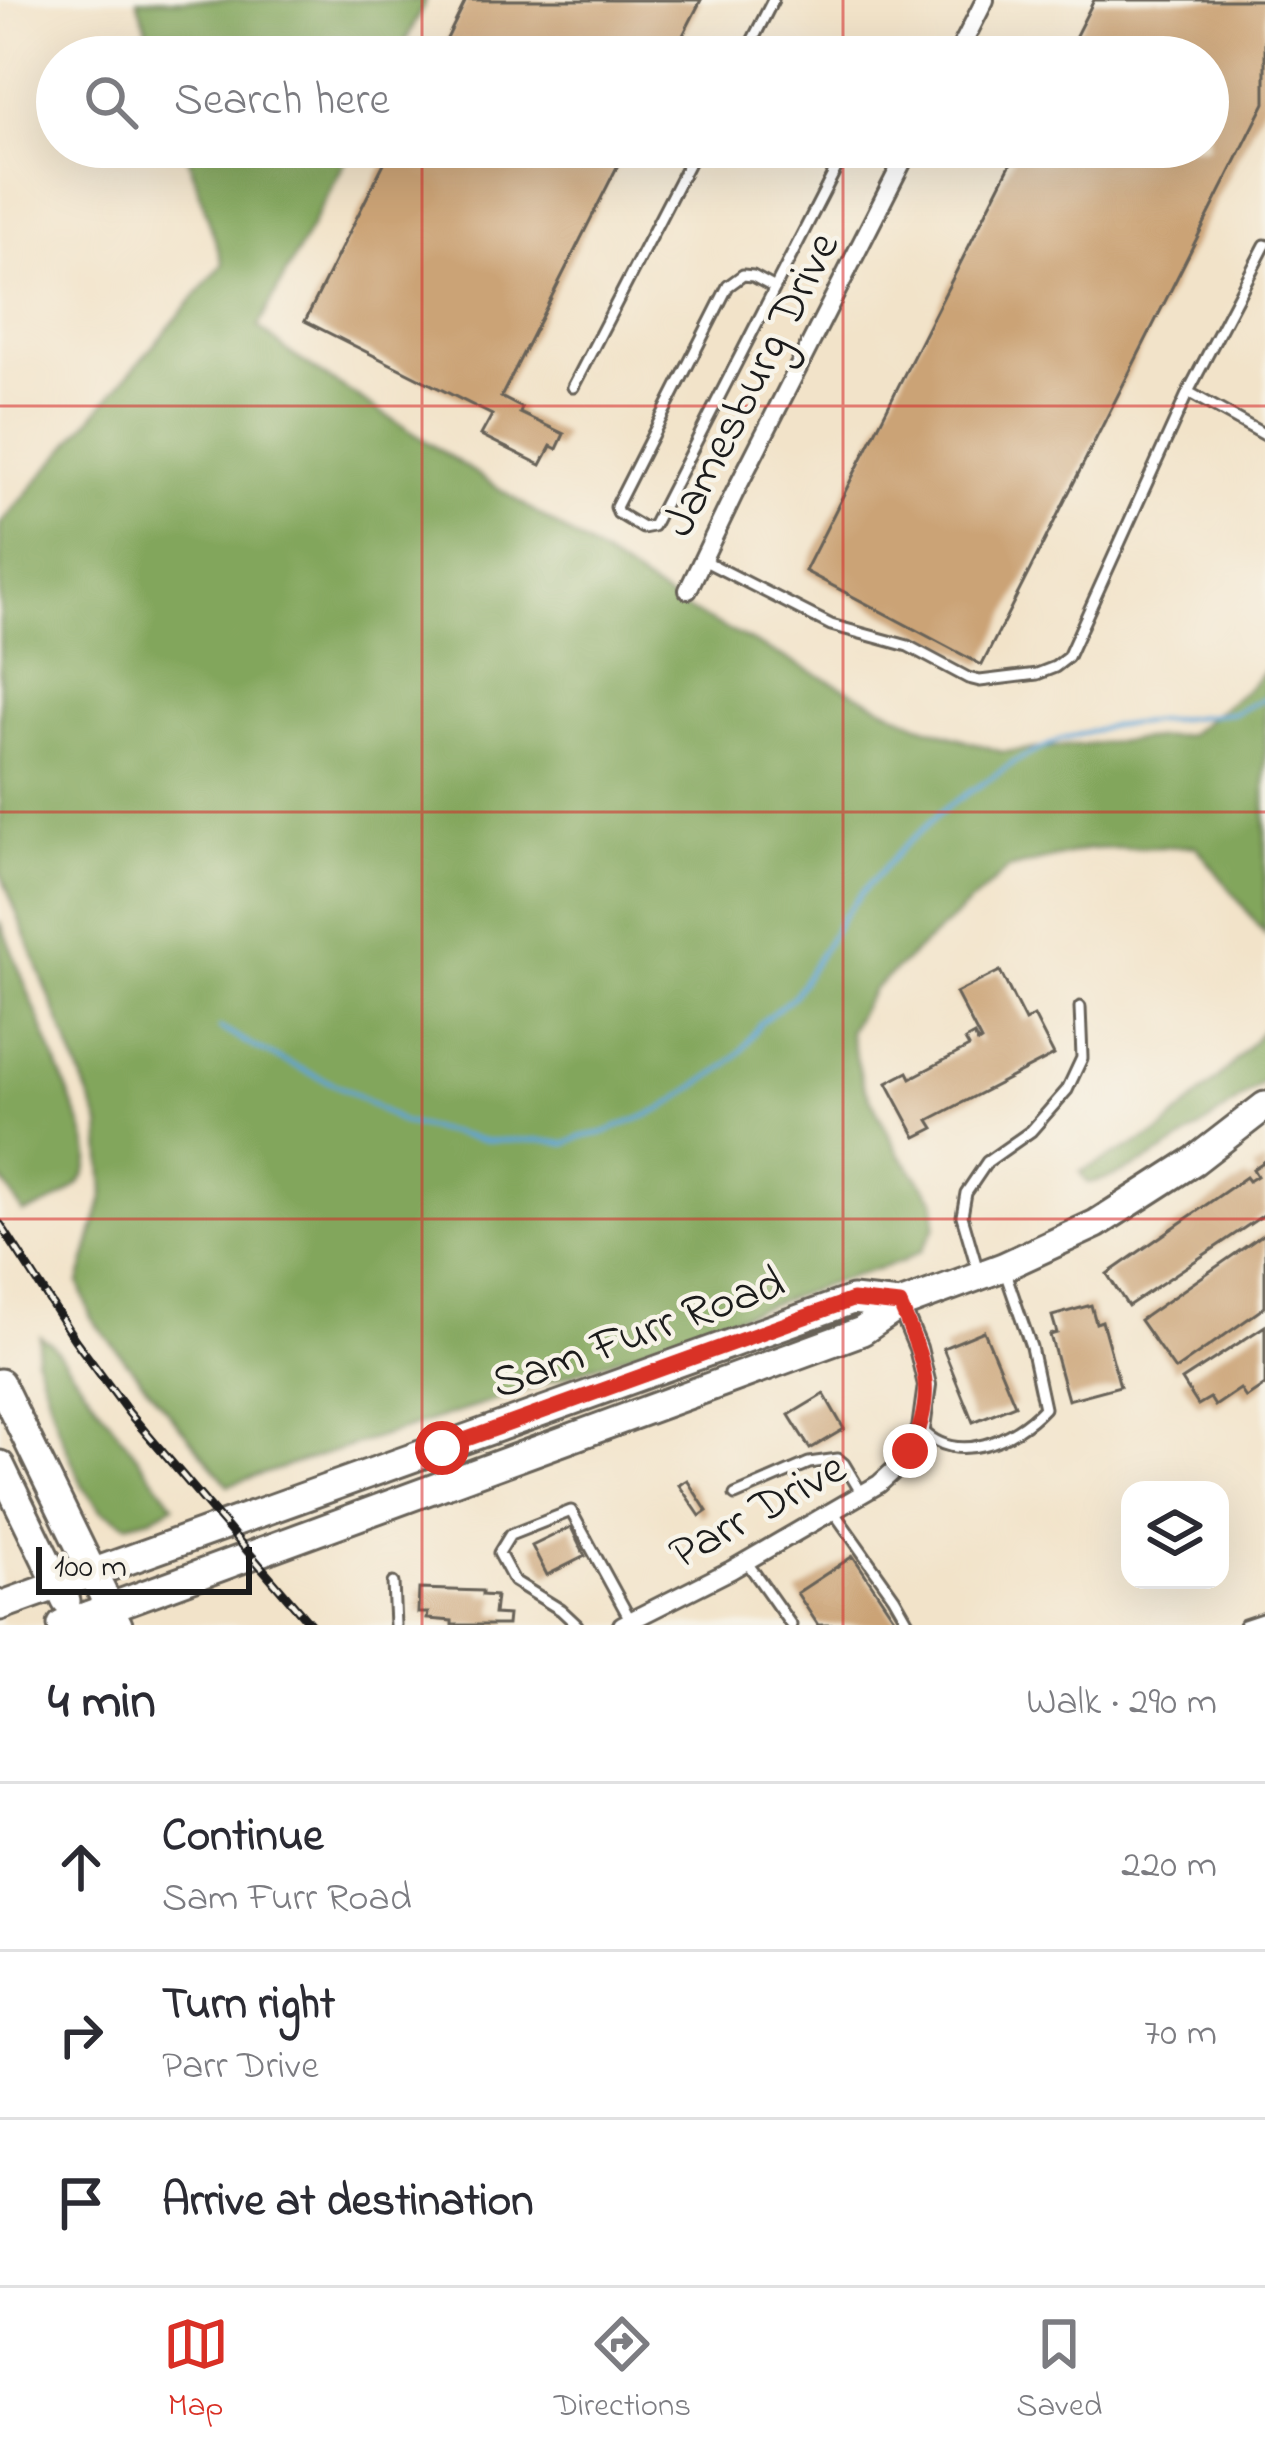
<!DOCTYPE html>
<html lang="en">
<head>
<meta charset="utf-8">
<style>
	:root { --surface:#fff; --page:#f7f7f7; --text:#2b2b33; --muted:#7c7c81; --line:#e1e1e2; --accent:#d93025 }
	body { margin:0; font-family:"Indie Flower",sans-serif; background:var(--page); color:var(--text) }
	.controls { position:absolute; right:36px; bottom:36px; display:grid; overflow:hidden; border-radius:24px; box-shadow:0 12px 48px #0002 }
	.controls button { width:108px; height:108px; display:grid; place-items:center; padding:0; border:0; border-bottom:3px solid var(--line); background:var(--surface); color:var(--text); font:60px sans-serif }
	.scale { position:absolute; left:36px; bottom:30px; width:216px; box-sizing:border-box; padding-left:12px; border:6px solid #1c1c1c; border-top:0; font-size:33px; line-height:42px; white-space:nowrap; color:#1c1c1c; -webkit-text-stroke:9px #f7f3e8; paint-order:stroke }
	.stop { position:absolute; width:36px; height:36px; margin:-27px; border:9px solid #d93025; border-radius:50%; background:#fff }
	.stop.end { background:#d93025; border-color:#fff; box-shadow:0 3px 12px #0008 }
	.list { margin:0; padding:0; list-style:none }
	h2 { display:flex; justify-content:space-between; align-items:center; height:156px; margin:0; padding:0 48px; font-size:51px }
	h2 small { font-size:39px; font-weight:400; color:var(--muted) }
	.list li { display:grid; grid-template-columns:78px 1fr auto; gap:36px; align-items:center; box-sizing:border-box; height:168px; padding:0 48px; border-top:3px solid var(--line) }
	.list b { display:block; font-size:45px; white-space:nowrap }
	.list p { margin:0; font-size:39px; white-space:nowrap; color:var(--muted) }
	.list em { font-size:39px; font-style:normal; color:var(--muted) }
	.icon { flex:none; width:66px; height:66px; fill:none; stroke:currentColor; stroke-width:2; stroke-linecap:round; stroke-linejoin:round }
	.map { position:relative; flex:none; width:1265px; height:1625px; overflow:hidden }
	.search { position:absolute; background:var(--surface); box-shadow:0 12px 48px #0002; left:36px; right:36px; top:36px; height:132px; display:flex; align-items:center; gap:30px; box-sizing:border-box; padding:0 42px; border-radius:66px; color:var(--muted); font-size:45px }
	.sheet { height:660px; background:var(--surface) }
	nav { display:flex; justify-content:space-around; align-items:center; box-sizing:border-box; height:168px; border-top:3px solid var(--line); background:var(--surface); font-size:33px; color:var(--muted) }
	nav a { display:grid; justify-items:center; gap:6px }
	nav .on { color:var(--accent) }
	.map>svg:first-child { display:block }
</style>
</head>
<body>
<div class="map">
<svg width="1265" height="1625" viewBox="0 0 1265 1625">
	<rect width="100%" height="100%" fill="#f7f3e8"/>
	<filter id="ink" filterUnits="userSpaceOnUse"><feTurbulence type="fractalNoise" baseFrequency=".00833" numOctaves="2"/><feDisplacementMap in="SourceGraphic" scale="24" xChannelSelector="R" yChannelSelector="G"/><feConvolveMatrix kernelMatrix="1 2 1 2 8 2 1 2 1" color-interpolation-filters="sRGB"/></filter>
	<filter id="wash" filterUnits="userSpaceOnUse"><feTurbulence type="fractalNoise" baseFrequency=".004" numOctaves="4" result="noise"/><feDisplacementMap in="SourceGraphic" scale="48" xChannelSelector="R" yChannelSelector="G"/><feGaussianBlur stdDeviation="2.7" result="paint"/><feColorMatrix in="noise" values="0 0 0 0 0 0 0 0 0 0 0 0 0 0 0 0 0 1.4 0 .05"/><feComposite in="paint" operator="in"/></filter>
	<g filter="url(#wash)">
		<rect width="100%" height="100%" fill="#f2e3c9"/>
		<path fill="#82a65b" stroke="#4f613c" stroke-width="3" d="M 137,0 L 426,0 L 398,57 L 156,57 Z
			M 185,147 L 353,147 L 258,327 L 291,354 L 684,608 L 919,725 L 1002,752 L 1188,735 L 1245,691 L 1265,670 L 1265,934 L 1196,846 L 1089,849 L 1008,869 L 873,990 L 849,1031 L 863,1084 L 898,1152 L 935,1200 L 935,1227 L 921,1251 L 901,1262 L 846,1278 L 497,1400 L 228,1485 L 91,1318 L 79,1283 L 104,1194 L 100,1124 L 0,871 L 0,525 L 223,264 Z
			M 0,921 L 82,1127 C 84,1136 89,1148 89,1157 C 90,1188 48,1207 23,1213 L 0,1176 Z
			M 1265,1027 L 1265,1080 L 1261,1084 C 1215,1117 1143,1175 1087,1183 L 1080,1172 L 1159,1133 L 1231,1066 Z
			M 40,1336 L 51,1343 L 174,1505 L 151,1518 L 127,1524 L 102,1511 L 83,1487 L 58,1428 L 36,1358 Z"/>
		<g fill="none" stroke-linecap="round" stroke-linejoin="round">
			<path stroke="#5fa5d5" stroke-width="4.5" d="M 220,1028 L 254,1047 L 349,1091 L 402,1122 L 486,1141 L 538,1140 L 566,1144 L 581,1137 L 602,1133 L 661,1110 L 727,1065 L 743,1049 L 760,1023 L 794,996 L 842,918 L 864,890 L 902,848 L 947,807 L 1018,760 L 1059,740 L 1110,726 L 1234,713 L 1265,698"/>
		</g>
		<g id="blocks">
			<path fill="#cba376" d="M 466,0 L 701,0 L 672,57 L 438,57 Z
				M 1094,0 L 1265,0 L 1265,103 L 982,665 L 805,571 L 1019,147 L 1208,147 L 1208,57 L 1065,57 Z
				M 392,147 L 627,147 L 501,397 L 522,408 L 520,413 L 564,434 L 557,449 L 551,446 L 541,465 L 481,435 L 492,415 L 305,321 Z
				M 1000,971 L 1025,1021 L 1034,1016 L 1054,1055 L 929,1120 L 934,1128 L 916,1137 L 887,1083 L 908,1072 L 911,1078 L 969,1047 L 965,1040 L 974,1035 L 978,1043 L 981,1041 L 956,993 Z
				M 1265,1161 L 1265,1214 L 1128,1306 L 1107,1274 L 1246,1177 L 1249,1181 L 1257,1176 L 1253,1169 Z
				M 1265,1233 L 1265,1307 L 1175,1370 L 1140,1320 Z
				M 1091,1305 L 1096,1323 L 1102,1321 L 1120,1386 L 1068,1400 L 1050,1335 L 1057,1333 L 1052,1316 Z
				M 1265,1326 L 1265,1385 L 1246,1398 L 1240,1389 L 1215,1406 L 1210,1398 L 1198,1405 L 1182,1380 Z
				M 984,1331 L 1015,1405 L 973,1422 L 943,1348 Z
				M 824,1394 L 844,1429 L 810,1449 L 789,1415 Z
				M 687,1480 L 707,1511 L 700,1516 L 679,1485 Z
				M 571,1527 L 585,1556 L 547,1575 L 532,1546 Z
				M 853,1556 L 899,1625 L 818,1625 L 797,1593 Z
				M 419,1589 L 482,1591 L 482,1595 L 496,1596 L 494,1614 L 508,1615 L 507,1625 L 452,1625 L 452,1621 L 427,1619 L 428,1613 L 418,1613 Z"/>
		</g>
	</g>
	<g filter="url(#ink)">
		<use href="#blocks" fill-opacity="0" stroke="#676259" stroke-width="3"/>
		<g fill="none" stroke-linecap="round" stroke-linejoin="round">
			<defs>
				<path id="lane" d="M 744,57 L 773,0
					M 775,288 L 753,276 L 743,275 L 728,286 L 616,507 L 618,513 L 643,528 L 653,526 L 847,147
					M 573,387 L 697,147
					M 1188,392 L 1265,435
					M 703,560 L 831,625 L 908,646 L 968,678 L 980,681 L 1037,674 L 1055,667 L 1068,657 L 1188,392 L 1265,245
					M 978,1271 L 962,1216 L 966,1193 L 987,1162 L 1031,1131 L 1067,1090 L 1082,1058 L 1080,1007
					M 921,1429 C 956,1467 1014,1440 1044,1408 L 1031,1347 L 1005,1272
					M 735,1495 L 809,1463 L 838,1459 L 844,1464 L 862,1494
					M 833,1511 L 894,1597 L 910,1625
					M 746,1561 L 791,1625
					M 393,1583 L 395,1625
					M 577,1625 L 561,1610 L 514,1581 L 499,1553 L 510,1535 L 571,1511 L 631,1621
					M 1244,1625 L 1265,1618"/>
				<path id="street" d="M 956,57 L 985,0
					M 688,590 L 734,494 L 910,147
					M 622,1625 L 731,1570 L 879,1484 L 903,1462 L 921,1429 L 927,1385 L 918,1348 L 900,1305"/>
				<path id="primary" d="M 0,1383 L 118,1625
					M 0,1465 L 66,1601
					M 0,1606 L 852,1300 L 900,1305
					M 62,1625 L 862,1331 L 900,1305 L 1003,1267 L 1096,1224 L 1194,1161 L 1265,1106"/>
			</defs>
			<use href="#lane" stroke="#676259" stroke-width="15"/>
			<use href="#street" stroke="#676259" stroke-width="22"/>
			<use href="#primary" stroke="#676259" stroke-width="33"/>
			<use href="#lane" stroke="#fff" stroke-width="9"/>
			<use href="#street" stroke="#fff" stroke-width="16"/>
			<use href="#primary" stroke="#fff" stroke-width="27"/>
			<defs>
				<path id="rail" d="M 0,1224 L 75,1340 L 129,1413 L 311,1625"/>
			</defs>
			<use href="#rail" stroke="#1c1c1c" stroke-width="9"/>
			<use href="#rail" stroke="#f7f3e8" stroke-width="4.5" stroke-dasharray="14" stroke-linecap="butt"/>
		</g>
	</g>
	<g fill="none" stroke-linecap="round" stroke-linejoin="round" filter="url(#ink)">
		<path stroke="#d93025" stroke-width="15" d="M 442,1448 L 852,1300 L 900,1305 C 924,1361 938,1393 910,1451"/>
	</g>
	<path fill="none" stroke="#d62828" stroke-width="3" stroke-opacity="0.55" d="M 422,0 L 422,57M 843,0 L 843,57M 422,147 L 422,1625M 843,147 L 843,1625M 0,406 L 1265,406M 0,812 L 1265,812M 0,1219 L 1265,1219"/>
	<g text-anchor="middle" stroke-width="9" stroke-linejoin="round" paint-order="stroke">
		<g font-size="48" fill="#1c1c1c" stroke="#f7f3e8">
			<text transform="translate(748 383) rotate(-63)" y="17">Jamesburg Drive</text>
			<text transform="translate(637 1330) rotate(-20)" y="17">Sam Furr Road</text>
			<text transform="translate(756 1508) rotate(-29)" y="17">Parr Drive</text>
		</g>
	</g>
</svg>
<div class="controls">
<button><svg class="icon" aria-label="layers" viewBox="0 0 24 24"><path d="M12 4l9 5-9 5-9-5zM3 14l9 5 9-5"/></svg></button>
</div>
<div class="scale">100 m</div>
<div class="stop" style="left:442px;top:1448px"></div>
<div class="stop end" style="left:910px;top:1451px"></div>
<div class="search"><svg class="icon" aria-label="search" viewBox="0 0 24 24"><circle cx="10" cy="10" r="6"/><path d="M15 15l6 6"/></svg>Search here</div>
</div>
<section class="sheet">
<h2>4 min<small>Walk · 290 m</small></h2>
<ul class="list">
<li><svg class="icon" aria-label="ahead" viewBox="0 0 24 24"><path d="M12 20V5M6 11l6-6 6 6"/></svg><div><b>Continue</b><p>Sam Furr Road</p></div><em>220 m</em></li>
<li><svg class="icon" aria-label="right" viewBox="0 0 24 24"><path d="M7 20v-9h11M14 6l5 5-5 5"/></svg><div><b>Turn right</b><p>Parr Drive</p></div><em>70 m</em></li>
<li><svg class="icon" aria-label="arrive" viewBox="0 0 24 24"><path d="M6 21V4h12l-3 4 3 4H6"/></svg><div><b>Arrive at destination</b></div></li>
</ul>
</section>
<nav>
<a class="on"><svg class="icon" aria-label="map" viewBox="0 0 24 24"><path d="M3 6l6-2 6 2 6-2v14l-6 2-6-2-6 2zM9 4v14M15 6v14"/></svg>Map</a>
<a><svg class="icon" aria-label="directions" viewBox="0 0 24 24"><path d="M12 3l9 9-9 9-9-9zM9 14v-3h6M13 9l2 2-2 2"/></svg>Directions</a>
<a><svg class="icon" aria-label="saved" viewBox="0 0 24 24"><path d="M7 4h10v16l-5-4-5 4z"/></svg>Saved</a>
</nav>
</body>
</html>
